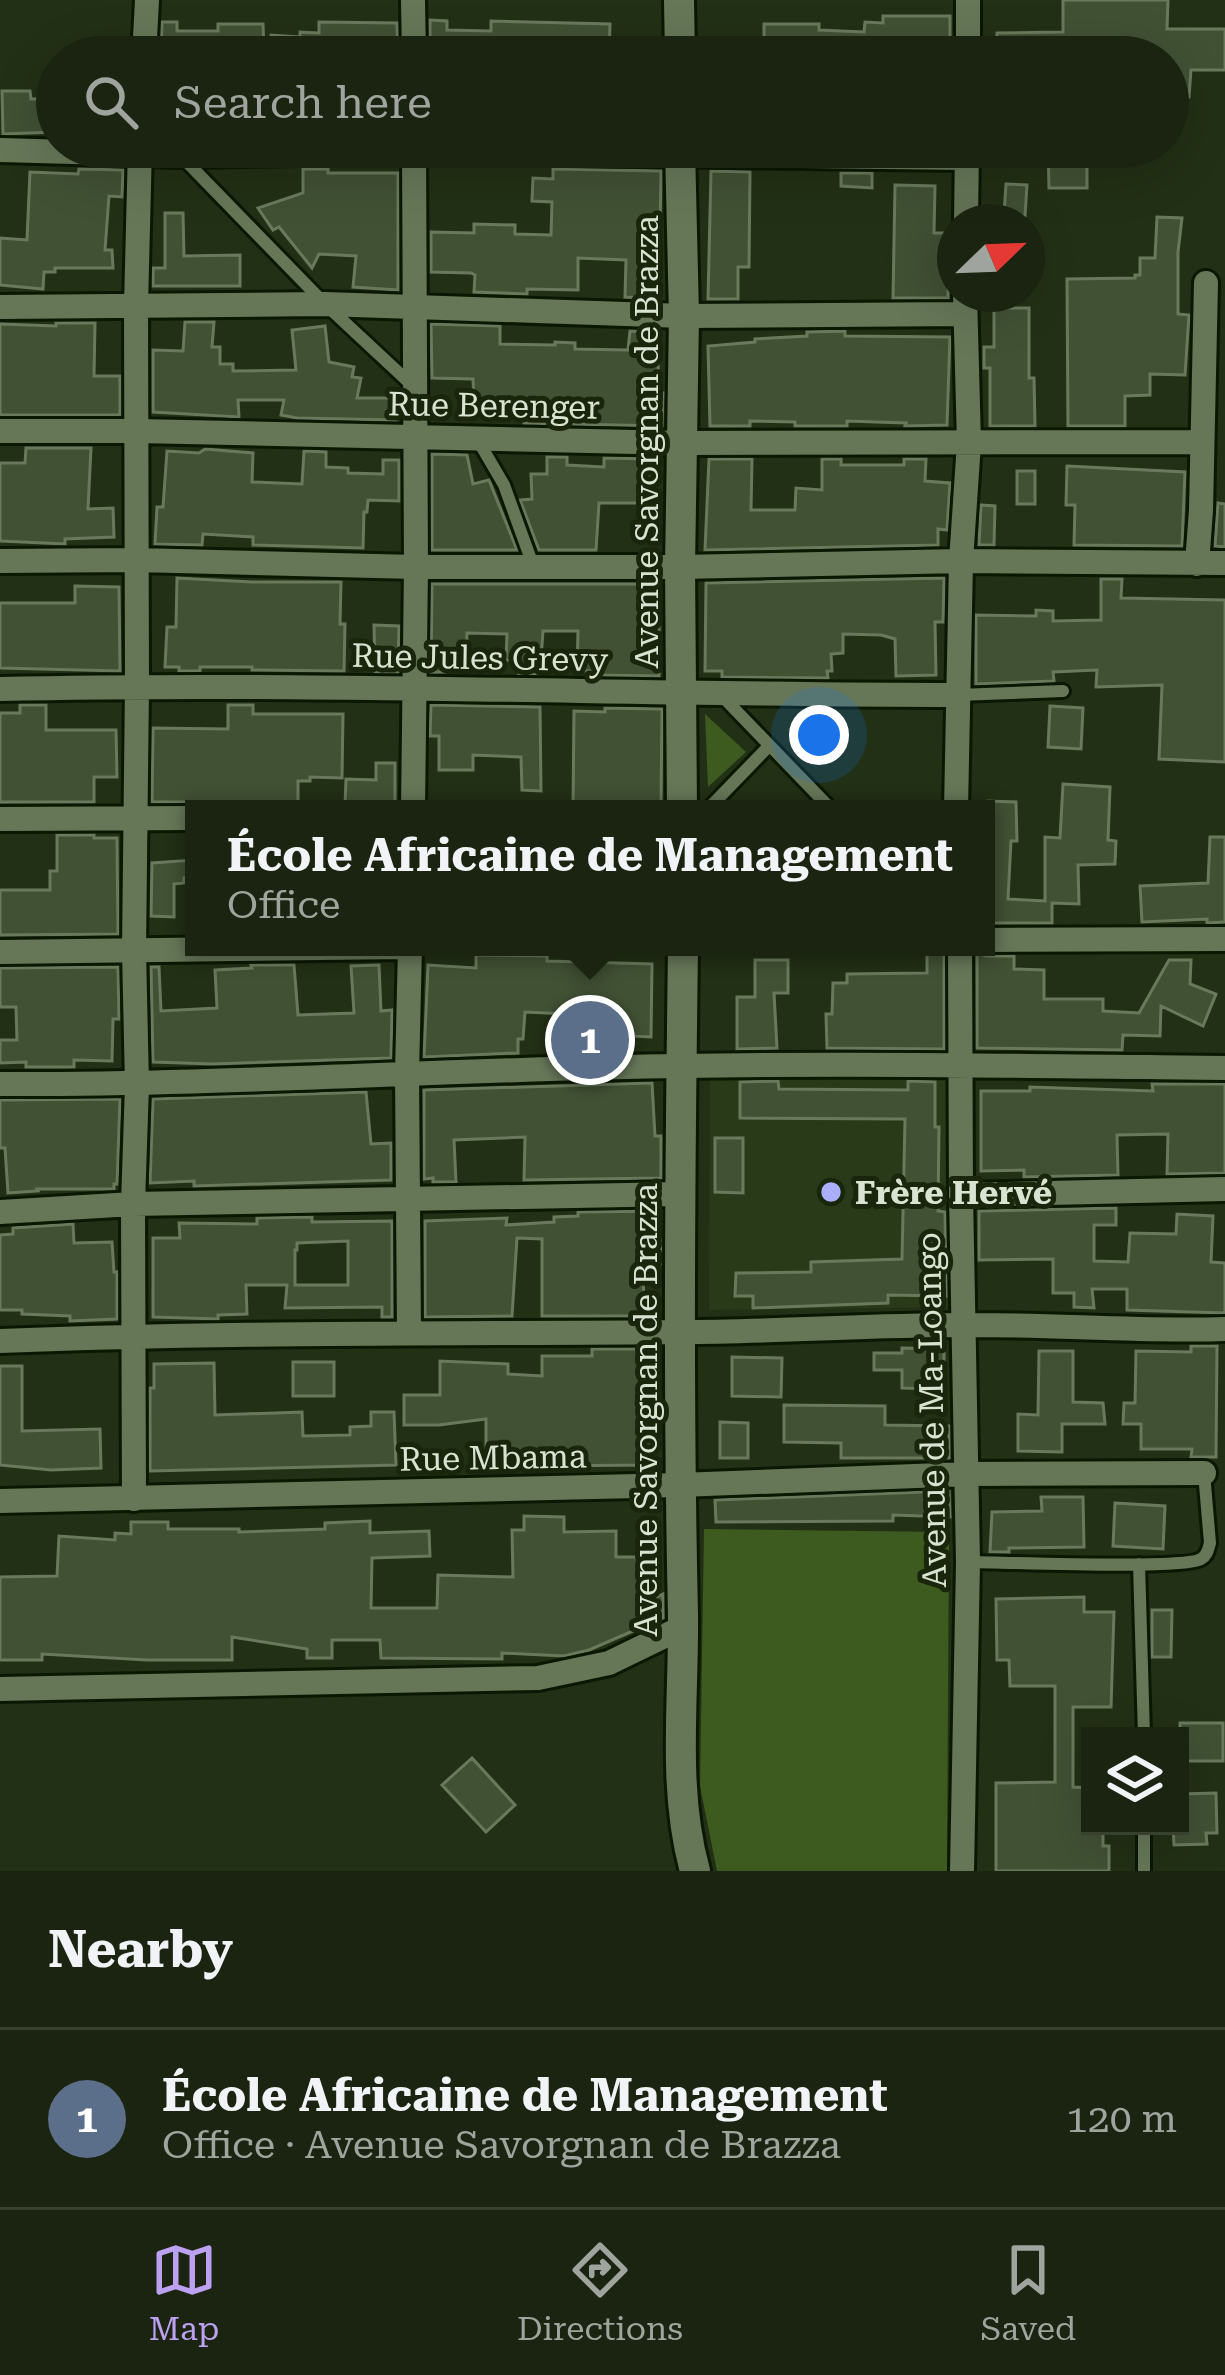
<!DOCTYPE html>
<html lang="en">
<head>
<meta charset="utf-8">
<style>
	:root { --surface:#1a2410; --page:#27301e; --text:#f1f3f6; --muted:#9fa49f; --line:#384130; --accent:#bca0f2 }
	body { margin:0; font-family:"Roboto Serif",serif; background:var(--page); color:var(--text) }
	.controls { position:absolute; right:36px; bottom:36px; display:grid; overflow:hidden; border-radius:0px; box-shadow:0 12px 48px #0002 }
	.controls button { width:108px; height:108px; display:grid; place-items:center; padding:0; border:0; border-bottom:3px solid var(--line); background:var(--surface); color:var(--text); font:60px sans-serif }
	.compass { position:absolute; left:937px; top:204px; width:108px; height:108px; border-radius:50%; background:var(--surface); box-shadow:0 12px 48px #0002; rotate:67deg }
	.you { position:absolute; left:819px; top:735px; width:42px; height:42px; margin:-30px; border:9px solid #fff; border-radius:50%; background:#1a73e8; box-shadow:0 0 0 18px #1a73e833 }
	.badge { display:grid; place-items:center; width:78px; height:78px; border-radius:50%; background:var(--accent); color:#fff; font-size:39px; font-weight:700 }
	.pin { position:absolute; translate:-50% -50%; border:6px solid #fff; box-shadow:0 3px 12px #0006 }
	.popup { position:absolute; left:185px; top:800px; width:810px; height:156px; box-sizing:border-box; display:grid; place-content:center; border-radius:0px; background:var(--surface); filter:drop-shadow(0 3px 9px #0005); font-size:39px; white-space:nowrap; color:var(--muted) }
	.popup b { font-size:45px; color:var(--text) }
	.popup::after { content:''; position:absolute; left:50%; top:100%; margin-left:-24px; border:24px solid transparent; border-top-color:var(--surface) }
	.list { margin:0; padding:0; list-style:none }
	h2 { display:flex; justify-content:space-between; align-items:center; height:156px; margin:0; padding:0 48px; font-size:51px }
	h2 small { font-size:39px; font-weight:400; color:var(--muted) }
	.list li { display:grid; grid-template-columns:78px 1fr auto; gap:36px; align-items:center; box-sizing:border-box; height:180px; padding:0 48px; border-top:3px solid var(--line) }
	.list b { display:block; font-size:45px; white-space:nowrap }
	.list p { margin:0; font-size:39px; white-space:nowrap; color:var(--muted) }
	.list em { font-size:39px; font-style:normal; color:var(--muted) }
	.icon { flex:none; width:66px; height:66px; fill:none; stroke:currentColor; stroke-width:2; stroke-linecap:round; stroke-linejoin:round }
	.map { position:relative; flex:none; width:1225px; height:1871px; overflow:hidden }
	.search { position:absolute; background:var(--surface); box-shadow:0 12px 48px #0002; left:36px; right:36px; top:36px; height:132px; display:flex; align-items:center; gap:30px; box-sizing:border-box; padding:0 42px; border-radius:66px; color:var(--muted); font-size:45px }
	.sheet { height:336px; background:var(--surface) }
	nav { display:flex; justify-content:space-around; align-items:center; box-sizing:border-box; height:168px; border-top:3px solid var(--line); background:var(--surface); font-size:33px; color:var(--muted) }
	nav a { display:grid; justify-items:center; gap:6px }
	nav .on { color:var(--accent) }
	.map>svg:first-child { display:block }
</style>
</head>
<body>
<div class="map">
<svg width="1225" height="1871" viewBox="0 0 1225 1871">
	<rect width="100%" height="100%" fill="#223015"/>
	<path fill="#283a18" d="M 952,1075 L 954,1307 L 709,1310 L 710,1076 Z"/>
	<path fill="#3d5a1f" d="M 705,714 L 746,752 L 708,787 Z
		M 704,1529 L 949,1532 L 947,1871 L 717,1871 L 700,1786 Z"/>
	<path fill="#415134" stroke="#697a5c" stroke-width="3" fill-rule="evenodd" d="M 1063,0 L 1168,0 L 1167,29 L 1225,29 L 1225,70 L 1191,70 L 1189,97 L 1168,96 L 1168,57 L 997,57 L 997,33 L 1063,32 Z
		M 883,16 L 950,16 L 950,57 L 795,57 L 795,53 L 764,54 L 764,24 L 819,24 L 819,30 L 864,32 L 865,22 L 883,23 Z
		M 430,20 L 447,21 L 447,30 L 491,31 L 491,21 L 610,24 L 609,57 L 430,57 Z
		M 162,22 L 177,22 L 177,31 L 218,31 L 218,24 L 263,24 L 264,50 L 208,50 L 209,57 L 161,57 Z
		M 319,22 L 397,23 L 398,57 L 270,57 L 271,35 L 300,37 L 300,32 L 319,33 Z
		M 2,91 L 30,91 L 31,99 L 57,98 L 57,132 L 3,134 Z
		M 1048,147 L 1087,147 L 1087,188 L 1049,188 Z
		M 79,169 L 123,170 L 122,197 L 109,196 L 105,250 L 112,250 L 113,268 L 55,268 L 55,272 L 44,272 L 43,289 L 0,285 L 0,238 L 27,240 L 30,172 L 78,174 Z
		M 303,169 L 328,169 L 328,173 L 398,173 L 398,290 L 353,287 L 356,256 L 319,254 L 312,268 L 279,227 L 273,230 L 258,208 L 303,193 Z
		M 553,169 L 661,171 L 659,299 L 625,297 L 626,260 L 578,258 L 578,290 L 527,289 L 527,294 L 474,292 L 475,275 L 471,273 L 431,272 L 431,232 L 474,233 L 474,224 L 515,225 L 515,234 L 551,235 L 552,202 L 532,201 L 533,178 L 553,179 Z
		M 711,171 L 750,172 L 749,267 L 738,267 L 738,299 L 708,299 Z
		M 841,173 L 872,173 L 872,188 L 841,186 Z
		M 1006,184 L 1027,185 L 1025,216 L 1004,214 Z
		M 895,185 L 935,186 L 934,233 L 949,233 L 948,298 L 893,298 Z
		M 165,213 L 183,213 L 184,256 L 240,255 L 240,286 L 153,286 L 153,268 L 165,268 Z
		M 1157,217 L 1182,218 L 1178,252 L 1178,314 L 1189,315 L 1185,375 L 1150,374 L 1150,395 L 1125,396 L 1125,426 L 1068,426 L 1067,279 L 1135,278 L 1135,275 L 1140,275 L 1140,258 L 1155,258 Z
		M 994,308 L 1029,308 L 1029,378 L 1034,378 L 1035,426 L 990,426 L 990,368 L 984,368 L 984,347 L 994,347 Z
		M 185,322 L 214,322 L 212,347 L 220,347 L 220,364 L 233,364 L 233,371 L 296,370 L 292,330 L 325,326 L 329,362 L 354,367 L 352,377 L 361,378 L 357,398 L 395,398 L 396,420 L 297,418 L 281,415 L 284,400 L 238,400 L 239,417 L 153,412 L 153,350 L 183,351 Z
		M 56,323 L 95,323 L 94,376 L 120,376 L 120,415 L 0,415 L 0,324 L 56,326 Z
		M 431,324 L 500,326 L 500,344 L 555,345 L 555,342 L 575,343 L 575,349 L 628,350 L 630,331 L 657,332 L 659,393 L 663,393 L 662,426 L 524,423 L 524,399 L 474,401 L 473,379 L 432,378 Z
		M 845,331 L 845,336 L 950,337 L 947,425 L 905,426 L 906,423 L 847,421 L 847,426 L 795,426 L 795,422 L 750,421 L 750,426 L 710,426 L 708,346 L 755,342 L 755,339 L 807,336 L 807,332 Z
		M 26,448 L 91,448 L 88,509 L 113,508 L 114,537 L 65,539 L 65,544 L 0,541 L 0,463 L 25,463 Z
		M 205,449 L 253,453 L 252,482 L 302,484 L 304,451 L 326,452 L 326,467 L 348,468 L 348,473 L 383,474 L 383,460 L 399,460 L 399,501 L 368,500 L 367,512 L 364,512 L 363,548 L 253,545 L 253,537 L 203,534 L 202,545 L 155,544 L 157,507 L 163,507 L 167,451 L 199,453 Z
		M 432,454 L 467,455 L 473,484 L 489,480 L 517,550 L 432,550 Z
		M 547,457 L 567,457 L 567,465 L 604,467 L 604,458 L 653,459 L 656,503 L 599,503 L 596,550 L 539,550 L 520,500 L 532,499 L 531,474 L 547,474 Z
		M 709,459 L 752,459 L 751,510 L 795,510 L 796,488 L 822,490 L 822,459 L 841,459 L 841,465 L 904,465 L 904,459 L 926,459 L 925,481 L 950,483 L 947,530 L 938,529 L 938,545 L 705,550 Z
		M 1067,466 L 1185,472 L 1182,546 L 1074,545 L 1075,505 L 1066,505 Z
		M 1017,471 L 1035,471 L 1035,504 L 1017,504 Z
		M 1218,503 L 1225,504 L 1225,547 L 1215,546 Z
		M 981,505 L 995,506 L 994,545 L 979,545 Z
		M 177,578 L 252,582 L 341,582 L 340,624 L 345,624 L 344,671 L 252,670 L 252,667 L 200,667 L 200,671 L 179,671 L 179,667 L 165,667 L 167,627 L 176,627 Z
		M 944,578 L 943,622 L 935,622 L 936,675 L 896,676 L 895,639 L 881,635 L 843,634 L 843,653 L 831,654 L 832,671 L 827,671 L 828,678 L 722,677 L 722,671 L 705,671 L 706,583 Z
		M 1101,579 L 1122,579 L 1121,598 L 1225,600 L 1225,762 L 1159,759 L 1162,685 L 1096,687 L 1097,670 L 1053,672 L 1054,681 L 976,684 L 976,615 L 1036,616 L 1036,610 L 1053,611 L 1053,621 L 1101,620 Z
		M 432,584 L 659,584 L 659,676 L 593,675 L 593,671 L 577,671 L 578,631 L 543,631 L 540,674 L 519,674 L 520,661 L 506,660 L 507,634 L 467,633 L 466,662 L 447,661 L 446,672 L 431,672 Z
		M 75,586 L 119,587 L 120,671 L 0,668 L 0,603 L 75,603 Z
		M 374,625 L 399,626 L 398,672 L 375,672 Z
		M 20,705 L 46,705 L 46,730 L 116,730 L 117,777 L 94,777 L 94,802 L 0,802 L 0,713 L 20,713 Z
		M 228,705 L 253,705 L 253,714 L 343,714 L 342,778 L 310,777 L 310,781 L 298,781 L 298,808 L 204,806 L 194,802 L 152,802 L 153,728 L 228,729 Z
		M 431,705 L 540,707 L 541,791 L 522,790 L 521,757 L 473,755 L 473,770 L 439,770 L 439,736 L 430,736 Z
		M 1050,706 L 1083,708 L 1081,749 L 1048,747 Z
		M 605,708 L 662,709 L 661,807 L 573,807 L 574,711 L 605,712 Z
		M 376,763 L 395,763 L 395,808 L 345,805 L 346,779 L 376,780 Z
		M 1063,784 L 1110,787 L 1108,840 L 1116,841 L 1115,864 L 1078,865 L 1079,904 L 1052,903 L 1052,923 L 986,923 L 988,801 L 1016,802 L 1017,841 L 1011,841 L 1008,899 L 1045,901 L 1045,837 L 1060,838 Z
		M 57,835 L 94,835 L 94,838 L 117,838 L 118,934 L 0,935 L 0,890 L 50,890 L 50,871 L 57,871 Z
		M 1210,837 L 1225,837 L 1225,922 L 1207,923 L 1207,919 L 1142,922 L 1140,886 L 1208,883 Z
		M 194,860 L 194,878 L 184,878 L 184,883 L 174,884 L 174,917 L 151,916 L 152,863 Z
		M 977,953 L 986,956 L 1014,956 L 1014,969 L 1044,970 L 1044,999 L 1103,999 L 1103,1011 L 1139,1013 L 1169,960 L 1191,960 L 1190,984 L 1216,994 L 1203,1026 L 1161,1006 L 1160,1036 L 1123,1035 L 1122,1050 L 977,1048 Z
		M 927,954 L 944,954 L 944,1049 L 827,1048 L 826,1014 L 832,1014 L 833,983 L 847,983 L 847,974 L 927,973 Z
		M 476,955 L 547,956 L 547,961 L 652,964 L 651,1037 L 611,1035 L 611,1051 L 567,1052 L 567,1014 L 525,1012 L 523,1039 L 518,1039 L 518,1053 L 424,1057 L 428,965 L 476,968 Z
		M 755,960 L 788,960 L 788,993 L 774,993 L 777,1048 L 737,1049 L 737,997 L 755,997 Z
		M 251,965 L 294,965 L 298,1015 L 354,1013 L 351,966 L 379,965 L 381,1011 L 392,1010 L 391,1058 L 213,1064 L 153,1062 L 151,967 L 159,967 L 161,1011 L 217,1008 L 215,970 L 252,968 Z
		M 118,967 L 119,1019 L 113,1019 L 112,1061 L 74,1060 L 74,1067 L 26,1067 L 26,1062 L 0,1063 L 0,1040 L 17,1040 L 16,1007 L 0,1007 L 0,968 Z
		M 778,1081 L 779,1089 L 908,1090 L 908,1081 L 935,1082 L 935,1127 L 939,1127 L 938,1211 L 945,1212 L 946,1296 L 888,1295 L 888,1303 L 753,1308 L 753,1296 L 735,1296 L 736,1273 L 811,1272 L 811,1262 L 902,1259 L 905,1119 L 740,1118 L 740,1082 Z
		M 652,1083 L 655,1136 L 661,1136 L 661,1178 L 524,1180 L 525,1137 L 454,1140 L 456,1182 L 433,1182 L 433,1178 L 424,1179 L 424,1090 Z
		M 1152,1084 L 1225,1084 L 1225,1173 L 1167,1174 L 1168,1134 L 1117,1135 L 1118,1175 L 1024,1177 L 1024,1170 L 981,1171 L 981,1091 L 1030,1091 L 1030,1087 L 1153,1091 Z
		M 366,1092 L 371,1144 L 391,1143 L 391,1180 L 194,1186 L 194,1181 L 150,1183 L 153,1099 Z
		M 120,1099 L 117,1184 L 114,1184 L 114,1189 L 37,1189 L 38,1191 L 8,1193 L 5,1148 L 0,1148 L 0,1100 Z
		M 715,1138 L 743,1138 L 743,1193 L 715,1192 Z
		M 1116,1208 L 1116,1225 L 1094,1225 L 1094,1261 L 1128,1262 L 1130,1233 L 1176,1234 L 1177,1214 L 1213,1216 L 1211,1262 L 1225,1263 L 1225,1313 L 1127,1310 L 1127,1289 L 1092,1289 L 1094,1308 L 1074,1307 L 1074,1293 L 1053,1293 L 1053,1259 L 979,1260 L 979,1211 Z
		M 661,1211 L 661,1263 L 643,1263 L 644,1316 L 542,1316 L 542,1239 L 517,1238 L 512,1316 L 425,1317 L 425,1221 L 507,1218 L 506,1225 L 554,1222 L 554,1217 L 578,1216 L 578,1212 Z
		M 312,1217 L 312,1222 L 392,1221 L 392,1317 L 382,1317 L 382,1307 L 285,1308 L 287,1285 L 246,1285 L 247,1314 L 218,1315 L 218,1319 L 153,1317 L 153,1238 L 180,1238 L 179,1223 L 257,1224 L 257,1218 ZM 348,1241 L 348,1285 L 295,1285 L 295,1250 L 297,1250 L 297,1243 Z
		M 73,1224 L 74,1243 L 112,1242 L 114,1272 L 117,1272 L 117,1319 L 70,1321 L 70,1316 L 22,1314 L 22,1310 L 0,1310 L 0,1235 L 13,1234 L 13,1228 Z
		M 1191,1346 L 1217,1346 L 1216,1457 L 1191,1457 L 1192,1449 L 1141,1449 L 1141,1424 L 1123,1424 L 1124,1403 L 1135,1403 L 1136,1351 L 1191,1352 Z
		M 902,1348 L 944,1349 L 944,1389 L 902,1388 L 902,1370 L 874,1370 L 874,1353 L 902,1353 Z
		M 592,1349 L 659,1349 L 660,1410 L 651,1410 L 651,1465 L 535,1466 L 535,1454 L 486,1455 L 486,1419 L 439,1425 L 404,1425 L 404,1395 L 440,1395 L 440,1361 L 508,1364 L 508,1374 L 542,1376 L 542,1356 L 592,1356 Z
		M 1039,1351 L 1073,1351 L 1073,1402 L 1103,1403 L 1105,1424 L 1062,1424 L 1062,1452 L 1018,1451 L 1018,1414 L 1038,1415 Z
		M 732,1357 L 782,1358 L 781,1397 L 732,1396 Z
		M 293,1362 L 334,1362 L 334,1396 L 293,1396 Z
		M 214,1363 L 215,1415 L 302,1412 L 303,1436 L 350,1435 L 350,1427 L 371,1426 L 371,1412 L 394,1412 L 396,1465 L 150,1471 L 150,1388 L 154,1388 L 154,1364 Z
		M 0,1366 L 22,1366 L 22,1431 L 100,1429 L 101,1468 L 51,1470 L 0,1465 Z
		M 784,1405 L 885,1406 L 885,1425 L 949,1426 L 949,1458 L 841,1458 L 841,1443 L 784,1442 Z
		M 720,1422 L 748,1423 L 748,1458 L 720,1458 Z
		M 949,1491 L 950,1517 L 893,1515 L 893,1521 L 716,1522 L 715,1500 Z
		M 1041,1497 L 1083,1497 L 1084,1547 L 1009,1548 L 1009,1552 L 990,1552 L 992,1512 L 1042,1511 Z
		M 1115,1503 L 1165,1506 L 1163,1549 L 1113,1546 Z
		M 524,1516 L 564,1517 L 564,1532 L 616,1531 L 616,1557 L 644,1557 L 646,1602 L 663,1594 L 663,1618 L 589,1650 L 564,1656 L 502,1653 L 502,1659 L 381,1658 L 380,1640 L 332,1640 L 332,1658 L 307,1658 L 307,1649 L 232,1637 L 232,1660 L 147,1660 L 42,1654 L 42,1660 L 0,1660 L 0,1577 L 57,1576 L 59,1536 L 115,1540 L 115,1533 L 131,1534 L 131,1522 L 168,1522 L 168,1529 L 239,1529 L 239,1532 L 325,1529 L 325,1523 L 370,1521 L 370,1533 L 429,1531 L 430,1556 L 372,1558 L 371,1608 L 437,1608 L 438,1575 L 513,1577 L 512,1530 L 524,1530 Z
		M 1084,1597 L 1084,1612 L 1114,1612 L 1111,1707 L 1073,1707 L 1073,1787 L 1090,1788 L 1090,1826 L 1103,1826 L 1103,1846 L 1109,1846 L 1109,1871 L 996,1871 L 996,1783 L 1055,1782 L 1055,1686 L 1010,1686 L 1009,1660 L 997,1660 L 996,1599 Z
		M 1152,1610 L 1172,1610 L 1171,1657 L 1152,1657 Z
		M 1180,1723 L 1223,1723 L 1223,1761 L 1180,1761 Z
		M 472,1758 L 515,1805 L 486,1832 L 442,1785 Z
		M 1216,1793 L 1217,1833 L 1206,1833 L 1207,1844 L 1174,1845 L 1173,1826 L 1180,1826 L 1180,1794 Z"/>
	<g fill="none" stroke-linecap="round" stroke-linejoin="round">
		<defs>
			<path id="lane" d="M 181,156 L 325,304 L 414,387
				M 476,437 L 504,485 L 533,565
				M 958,695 L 1063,691
				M 722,696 L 831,809
				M 708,809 L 769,746
				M 968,1562 C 1004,1562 1182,1570 1201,1559 C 1208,1555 1208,1549 1210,1543 L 1204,1473
				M 1139,1564 L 1144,1736
				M 1144,1871 L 1144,1826"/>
			<path id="street" d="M 413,0 L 414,57
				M 144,57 L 147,0
				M 968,57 L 968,0
				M 0,150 L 180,155 L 414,151 L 967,158
				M 966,222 L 967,147
				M 0,307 L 325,304 L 684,316 L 965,314
				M 0,431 L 138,431 L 682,443 L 1202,442
				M 0,561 L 137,560 L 416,567 L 680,567 L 961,561 L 1225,563
				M 1197,564 L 1201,510 L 1206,283
				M 0,689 C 319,682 639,695 958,695
				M 413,809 L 416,567 L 414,147
				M 956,809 L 961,561 L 969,443 L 965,294
				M 0,819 L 194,818
				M 986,940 L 1225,939
				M 960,947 L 961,1195 L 968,1562 L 962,1871
				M 0,952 L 406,947
				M 0,1084 C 227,1085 453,1069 680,1066 C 862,1063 1044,1066 1225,1068
				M 961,1195 L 1225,1189
				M 0,1212 L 133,1204 L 680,1194
				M 409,1332 L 407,1073 L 410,947
				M 0,1341 C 227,1332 454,1334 681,1332 C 774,1332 868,1325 962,1325 C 1050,1324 1137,1332 1225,1329
				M 134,1499 L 133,1204 L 137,1085 L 134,950 L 137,686 L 136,306 L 140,147
				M 0,1501 L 680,1485 L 968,1474 L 1204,1473
				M 0,1689 L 538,1678 L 609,1663 L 683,1627"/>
			<path id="secondary" d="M 679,0 L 680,57
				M 680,147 L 684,316 L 680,567 L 682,809
				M 683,947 C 680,1170 678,1393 683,1616 C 684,1701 672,1788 695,1871"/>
		</defs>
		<use href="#lane" stroke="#0b1801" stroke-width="18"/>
		<use href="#street" stroke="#0b1801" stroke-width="30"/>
		<use href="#secondary" stroke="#0b1801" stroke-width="36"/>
		<use href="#lane" stroke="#667758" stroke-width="12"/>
		<use href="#street" stroke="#667758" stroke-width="24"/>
		<use href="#secondary" stroke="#667758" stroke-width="30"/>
	</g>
	<circle fill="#abaffb" stroke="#19260b" stroke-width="4.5" cx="831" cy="1192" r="12"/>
	<g text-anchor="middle" stroke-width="10" stroke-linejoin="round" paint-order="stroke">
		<g font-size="33" fill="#d9e3d2" stroke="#19260b">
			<text transform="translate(494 405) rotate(1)" y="12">Rue Berenger</text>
			<text transform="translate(646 442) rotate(-90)" y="12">Avenue Savorgnan de Brazza</text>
			<text transform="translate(480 657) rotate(1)" y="12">Rue Jules Grevy</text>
			<text transform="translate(645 1410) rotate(-90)" y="12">Avenue Savorgnan de Brazza</text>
			<text transform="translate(931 1410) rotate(-91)" y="12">Avenue de Ma-Loango</text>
			<text transform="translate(493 1457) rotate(-1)" y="12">Rue Mbama</text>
		</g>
		<g font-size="33" font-weight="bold" fill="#d9e3d2" stroke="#19260b" text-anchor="start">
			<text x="855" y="1204">Frère Hervé</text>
		</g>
	</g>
</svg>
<div class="controls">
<button><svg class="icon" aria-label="layers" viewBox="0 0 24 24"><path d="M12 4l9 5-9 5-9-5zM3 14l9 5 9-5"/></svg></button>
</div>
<svg class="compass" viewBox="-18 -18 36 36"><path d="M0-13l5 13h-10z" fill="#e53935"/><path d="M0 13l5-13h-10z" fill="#9fa49f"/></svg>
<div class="you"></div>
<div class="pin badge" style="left:590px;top:1040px;background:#5c6f8a">1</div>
<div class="popup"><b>École Africaine de Management</b>Office</div>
<div class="search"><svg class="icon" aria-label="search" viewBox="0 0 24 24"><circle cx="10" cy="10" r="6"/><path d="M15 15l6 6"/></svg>Search here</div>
</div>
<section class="sheet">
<h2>Nearby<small></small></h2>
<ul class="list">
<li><span class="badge" style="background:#5c6f8a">1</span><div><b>École Africaine de Management</b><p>Office · Avenue Savorgnan de Brazza</p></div><em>120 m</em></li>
</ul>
</section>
<nav>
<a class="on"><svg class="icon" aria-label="map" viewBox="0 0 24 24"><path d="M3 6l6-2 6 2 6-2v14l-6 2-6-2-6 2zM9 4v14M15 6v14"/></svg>Map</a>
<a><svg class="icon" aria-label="directions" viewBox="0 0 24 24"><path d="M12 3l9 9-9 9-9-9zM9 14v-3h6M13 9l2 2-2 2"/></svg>Directions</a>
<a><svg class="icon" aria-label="saved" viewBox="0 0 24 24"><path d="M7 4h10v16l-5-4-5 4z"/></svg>Saved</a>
</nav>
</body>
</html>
